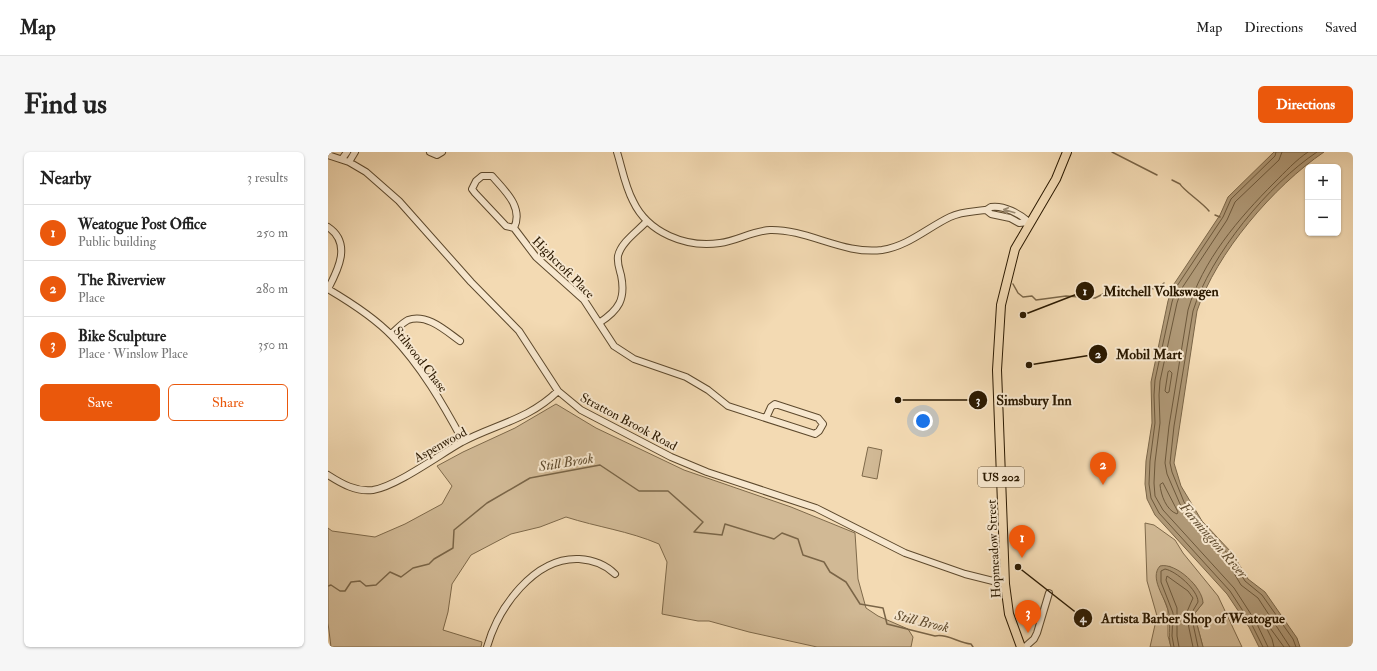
<!DOCTYPE html>
<html lang="en">
<head>
<meta charset="utf-8">
<style>
	:root { --surface:#fff; --page:#f6f6f6; --text:#222; --muted:#767676; --line:#e0e0e0; --accent:#ea580c }
	body { margin:0; font-family:"IM FELL Double Pica",serif; background:var(--page); color:var(--text) }
	.controls { position:absolute; right:12px; top:12px; display:grid; overflow:hidden; border-radius:6px; box-shadow:0 1px 3px #0004 }
	.controls button { width:36px; height:36px; display:grid; place-items:center; padding:0; border:0; border-bottom:1px solid var(--line); background:var(--surface); color:var(--text); font:20px sans-serif }
	.you { position:absolute; left:595px; top:269px; width:14px; height:14px; margin:-10px; border:3px solid #fff; border-radius:50%; background:#1a73e8; box-shadow:0 0 0 6px #1a73e833 }
	.badge { display:grid; place-items:center; width:26px; height:26px; border-radius:50%; background:var(--accent); color:#fff; font-size:13px; font-weight:700 }
	.pin { position:absolute; translate:-50% -33px; filter:drop-shadow(0 1px 2px #0008) }
	.pin::after { content:''; position:absolute; top:21px; width:14px; height:12px; background:inherit; clip-path:polygon(0 0,100% 0,50% 100%) }
	.list { margin:0; padding:0; list-style:none }
	h2 { display:flex; justify-content:space-between; align-items:center; height:52px; margin:0; padding:0 16px; font-size:17px }
	h2 small { font-size:13px; font-weight:400; color:var(--muted) }
	.list li { display:grid; grid-template-columns:26px 1fr auto; gap:12px; align-items:center; box-sizing:border-box; height:56px; padding:0 16px; border-top:1px solid var(--line) }
	.list b { display:block; font-size:15px; white-space:nowrap }
	.list p { margin:0; font-size:13px; white-space:nowrap; color:var(--muted) }
	.list em { font-size:13px; font-style:normal; color:var(--muted) }
	.actions { display:flex; gap:8px; padding:12px 16px }
	.actions a { flex:1; padding:9px 0; border:1px solid var(--accent); border-radius:6px; text-align:center; font-size:14px; color:var(--accent) }
	.actions .main { background:var(--accent); color:#fff }
	.map { position:relative; flex:none; width:1025px; height:495px; overflow:hidden; border-radius:6px }
	header { display:flex; align-items:center; gap:24px; box-sizing:border-box; height:56px; padding:0 20px; background:var(--surface); border-bottom:1px solid var(--line) }
	header strong { font-size:19px }
	nav { display:flex; gap:22px; margin-inline-start:auto; font-size:14px }
	.intro { display:flex; align-items:center; justify-content:space-between; box-sizing:border-box; height:96px; padding:0 24px }
	h1 { margin:0; font-size:28px }
	.button { padding:10px 18px; border-radius:6px; background:var(--accent); color:#fff; font-size:14px; font-weight:700 }
	main { display:flex; gap:24px; padding:0 24px }
	aside { flex:1; background:var(--surface); border-radius:6px; box-shadow:0 1px 3px #0004 }
	.map>svg:first-child { display:block }
</style>
</head>
<body>
<header>
<strong>Map</strong>
<nav><a>Map</a><a>Directions</a><a>Saved</a></nav>
</header>
<div class="intro"><h1>Find us</h1><a class="button">Directions</a></div>
<main>
<aside>
<h2>Nearby<small>3 results</small></h2>
<ul class="list">
<li><span class="badge">1</span><div><b>Weatogue Post Office</b><p>Public building</p></div><em>250 m</em></li>
<li><span class="badge">2</span><div><b>The Riverview</b><p>Place</p></div><em>280 m</em></li>
<li><span class="badge">3</span><div><b>Bike Sculpture</b><p>Place · Winslow Place</p></div><em>350 m</em></li>
</ul>
<div class="actions"><a class="main">Save</a><a>Share</a></div>
</aside>
<div class="map">
<svg width="1025" height="495" viewBox="0 0 1025 495">
	<rect width="100%" height="100%" fill="#f3dab3"/>
	<filter id="stains"><feTurbulence type="fractalNoise" baseFrequency=".005" numOctaves="4"/><feColorMatrix values="0 0 0 0 .2 0 0 0 0 .09 0 0 0 0 .02 0 0 0 .5 -.17"/></filter>
	<radialGradient id="worn" r=".72"><stop offset=".6" stop-color="#630" stop-opacity="0"/><stop offset="1" stop-color="#630" stop-opacity=".3"/></radialGradient>
	<path fill="#d1b995" stroke="#7e694a" d="M 228,252 L 268,276 L 356,318 L 463,355 L 527,381 L 530,427 L 538,456 L 550,464 L 580,477 L 585,485 L 583,495 L 489,495 L 421,480 L 381,469 L 370,469 L 334,462 L 339,410 L 331,392 C 301,379 269,375 238,365 L 212,375 L 183,382 L 143,403 L 124,432 L 120,460 L 115,478 L 154,490 L 153,495 L 3,495 L 0,471 L 0,376 L 4,379 L 47,385 L 77,372 L 114,352 L 124,334 L 109,314 L 135,300 L 187,276 Z
		M 540,295 L 554,298 L 549,327 L 534,324 Z
		M 817,371 L 826,373 L 847,388 L 855,401 L 890,444 L 914,495 L 875,495 L 867,465 L 867,461 L 875,451 L 866,432 L 841,414 L 830,431 L 840,458 L 840,484 L 843,495 L 822,495 L 829,464 L 819,429 Z"/>
	<path fill="#af9876" stroke="#7a6547" d="M 946,0 L 996,0 C 946,34 888,101 869,159 L 846,311 L 853,334 L 874,369 L 904,401 L 920,427 L 937,440 L 969,486 L 972,495 L 931,495 L 921,475 L 899,442 L 827,363 L 819,347 L 817,332 L 818,309 L 824,271 L 823,230 L 840,149 L 846,132 L 892,63 L 900,45 Z
		M 832,414 C 848,410 875,436 875,451 L 867,461 L 867,465 L 875,495 L 843,495 C 839,482 844,470 840,458 C 837,445 821,426 832,414 Z"/>
	<g fill="none" stroke-linecap="round" stroke-linejoin="round">
		<path stroke="#6d583b" stroke-width="1" d="M 842,219 L 844,221 L 841,240 L 839,241 L 837,239 L 840,220 Z
			M 835,331 L 850,360 L 849,362 C 838,358 833,343 832,333 Z
			M 846,495 L 844,484 L 845,461 L 833,430 L 833,419 L 837,417 C 848,419 870,438 870,450 L 863,462 L 870,495
			M 851,495 L 849,484 L 849,456 L 838,428 L 839,424 L 860,439 L 865,446 L 858,462 L 865,495
			M 935,495 L 924,473 L 902,439 L 831,361 L 823,346 L 821,332 L 822,309 L 827,271 L 826,243 L 827,228 L 844,150 L 849,134 L 895,65 L 903,47 L 947,4 L 948,0
			M 940,495 L 928,470 L 906,436 L 835,358 L 827,344 L 826,331 L 827,310 L 832,271 L 831,243 L 832,229 L 849,151 L 854,136 L 899,68 L 907,50 L 951,8 L 954,0
			M 946,495 L 944,487 L 936,471 L 937,469 L 956,495
			M 962,495 L 930,446 L 913,433 L 897,406 L 867,374 L 852,352 L 839,322 L 837,311 L 841,274 L 860,158 C 874,109 911,66 946,31 C 957,20 968,8 980,0
			M 968,495 L 965,487 L 934,443 L 917,429 L 901,403 L 871,371 L 856,350 L 844,320 L 842,311 L 846,274 L 865,159 C 882,103 941,32 989,0"/>
		<path stroke="#7a6547" stroke-width="1.5" d="M 784,0 L 829,23
			M 844,28 L 852,32 C 855,38 875,51 881,59
			M 887,63 L 892,65
			M 685,132 L 690,141 L 695,145 L 704,144 L 708,148 L 738,144 L 767,146 L 777,141 L 793,143
			M 805,139 L 830,136 L 836,131
			M 0,434 L 3,433 L 12,439 L 17,439 L 23,430 L 32,429 L 38,434 L 48,433 L 62,420 L 73,425 L 85,416 L 101,412 L 106,407 L 125,396 L 126,378 L 159,351 L 202,326 L 272,313 L 311,339 L 340,339 L 375,370 L 366,380 L 394,383 L 397,372 L 446,387 L 454,381 L 470,387 L 475,403 L 496,410 L 502,420 L 518,430 L 532,452 L 555,456 L 559,472 L 607,484 C 618,481 631,491 643,492 L 645,495"/>
		<defs>
			<path id="minor" d="M 102,0 L 109,3 L 114,0
				M 289,0 C 294,16 297,34 305,49 C 320,81 358,96 392,91 C 409,89 424,79 442,78 C 480,77 515,103 554,98 C 580,94 599,76 622,65 C 635,59 644,60 657,58 C 659,58 661,56 663,55 C 676,53 692,62 701,70
				M 0,3 L 21,10 L 38,20 L 71,49 L 143,130 L 191,179 L 230,239 L 253,258 L 343,305 L 379,320 L 488,356 L 577,401 L 637,422 L 677,432
				M 14,7 L 19,0
				M 21,10 L 27,0
				M 658,58 L 663,62 L 682,66 L 691,71 L 701,70
				M 0,75 C 24,91 10,118 0,137
				M 186,76 C 196,55 176,38 164,24 L 154,24 L 148,29 L 144,37 L 147,41 L 178,74 L 186,76 L 208,105 L 256,148 L 271,171 C 291,158 298,147 293,123 C 291,116 289,111 290,104 C 293,90 310,79 319,69
				M 0,137 C 22,150 46,165 64,184 C 93,214 115,252 135,289
				M 271,171 L 286,194 L 306,207 L 358,225 L 380,238 L 400,254 L 487,282 L 491,279 L 495,272 L 490,266 L 447,252 L 443,255 L 438,266
				M 63,182 C 68,178 74,171 80,168 C 99,161 118,179 132,189
				M 0,323 C 14,332 28,340 45,338 C 69,334 111,303 134,290 C 168,272 200,268 230,239
				M 159,495 C 170,456 206,405 251,407 C 266,408 277,412 287,422
				M 697,495 L 706,487 L 709,481 L 721,441"/>
			<path id="highway" d="M 693,495 L 681,462 L 677,432 L 669,218 L 673,153 L 687,97 L 728,27 L 739,0"/>
		</defs>
		<use href="#minor" stroke="#5d492d" stroke-width="8"/>
		<use href="#highway" stroke="#2b1900" stroke-width="10"/>
		<use href="#minor" stroke="#f7e7ce" stroke-width="6"/>
		<use href="#highway" stroke="#f3dab3" stroke-width="8"/>
	</g>
	<defs><path id="oneway-shaft" d="M-6 0H5M1.5-3L5.5 0L1.5 3" fill="none" stroke-width="1.6" stroke-linecap="round" stroke-linejoin="round"/></defs>
	<use stroke="#9b8a71" href="#oneway-shaft" transform="translate(681 59) rotate(-164)"/>
	<g text-anchor="middle" stroke-width="4" stroke-linejoin="round" paint-order="stroke">
		<rect fill="#f7e7ce" stroke="#68573e" stroke-width="1" x="650" y="315" width="46" height="20" rx="3"/>
		<g font-size="12" font-weight="bold" fill="#2b1900">
			<text x="673" y="329">US 202</text>
		</g>
		<g font-size="13" fill="#2b1900" stroke="#f7e7ce">
			<text transform="translate(236 115) rotate(45)" y="5">Highcroft Place</text>
			<text transform="translate(93 207) rotate(52)" y="5">Stilwood Chase</text>
			<text transform="translate(301 269) rotate(28)" y="5">Stratton Brook Road</text>
			<text transform="translate(112 292) rotate(-29)" y="5">Aspenwood</text>
			<text transform="translate(665 397) rotate(-93)" y="5">Hopmeadow Street</text>
		</g>
		<g font-size="14" font-style="italic" fill="#604c2f" stroke="#f7e7ce">
			<text transform="translate(238 310) rotate(-9)" y="5">Still Brook</text>
			<text transform="translate(886 388) rotate(49)" y="5">Farmington River</text>
			<text transform="translate(594 469) rotate(14)" y="5">Still Brook</text>
		</g>
	</g>
	<path fill="none" stroke="#2b1900" stroke-width="1.5" d="M695 163L757 139M701 213L770 202M570 248L650 248M690 415L755 466"/>
	<g fill="#2b1900" stroke="#f7e7ce" stroke-width="1.5">
		<circle cx="695" cy="163" r="4"/>
		<circle cx="701" cy="213" r="4"/>
		<circle cx="570" cy="248" r="4"/>
		<circle cx="690" cy="415" r="4"/>
		<circle cx="757" cy="139" r="10"/>
		<circle cx="770" cy="202" r="10"/>
		<circle cx="650" cy="248" r="10"/>
		<circle cx="755" cy="466" r="10"/>
	</g>
	<g font-size="12" text-anchor="middle" font-weight="bold" fill="#fff">
		<text x="757" y="143">1</text>
		<text x="770" y="206">2</text>
		<text x="650" y="252">3</text>
		<text x="755" y="470">4</text>
	</g>
	<g font-size="14" text-anchor="middle" font-weight="bold" fill="#2b1900" stroke="#f7e7ce" stroke-width="4" stroke-linejoin="round" paint-order="stroke">
		<text x="833" y="144">Mitchell Volkswagen</text>
		<text x="821" y="207">Mobil Mart</text>
		<text x="706" y="253">Simsbury Inn</text>
		<text x="865" y="471">Artista Barber Shop of Weatogue</text>
	</g>
	<rect width="100%" height="100%" filter="url(#stains)"/>
	<rect width="100%" height="100%" fill="url(#worn)"/>
</svg>
<div class="controls">
<button>+</button>
<button>−</button>
</div>
<div class="you"></div>
<div class="pin badge" style="left:694px;top:406px">1</div>
<div class="pin badge" style="left:775px;top:333px">2</div>
<div class="pin badge" style="left:700px;top:481px">3</div>
</div>
</main>
</body>
</html>
